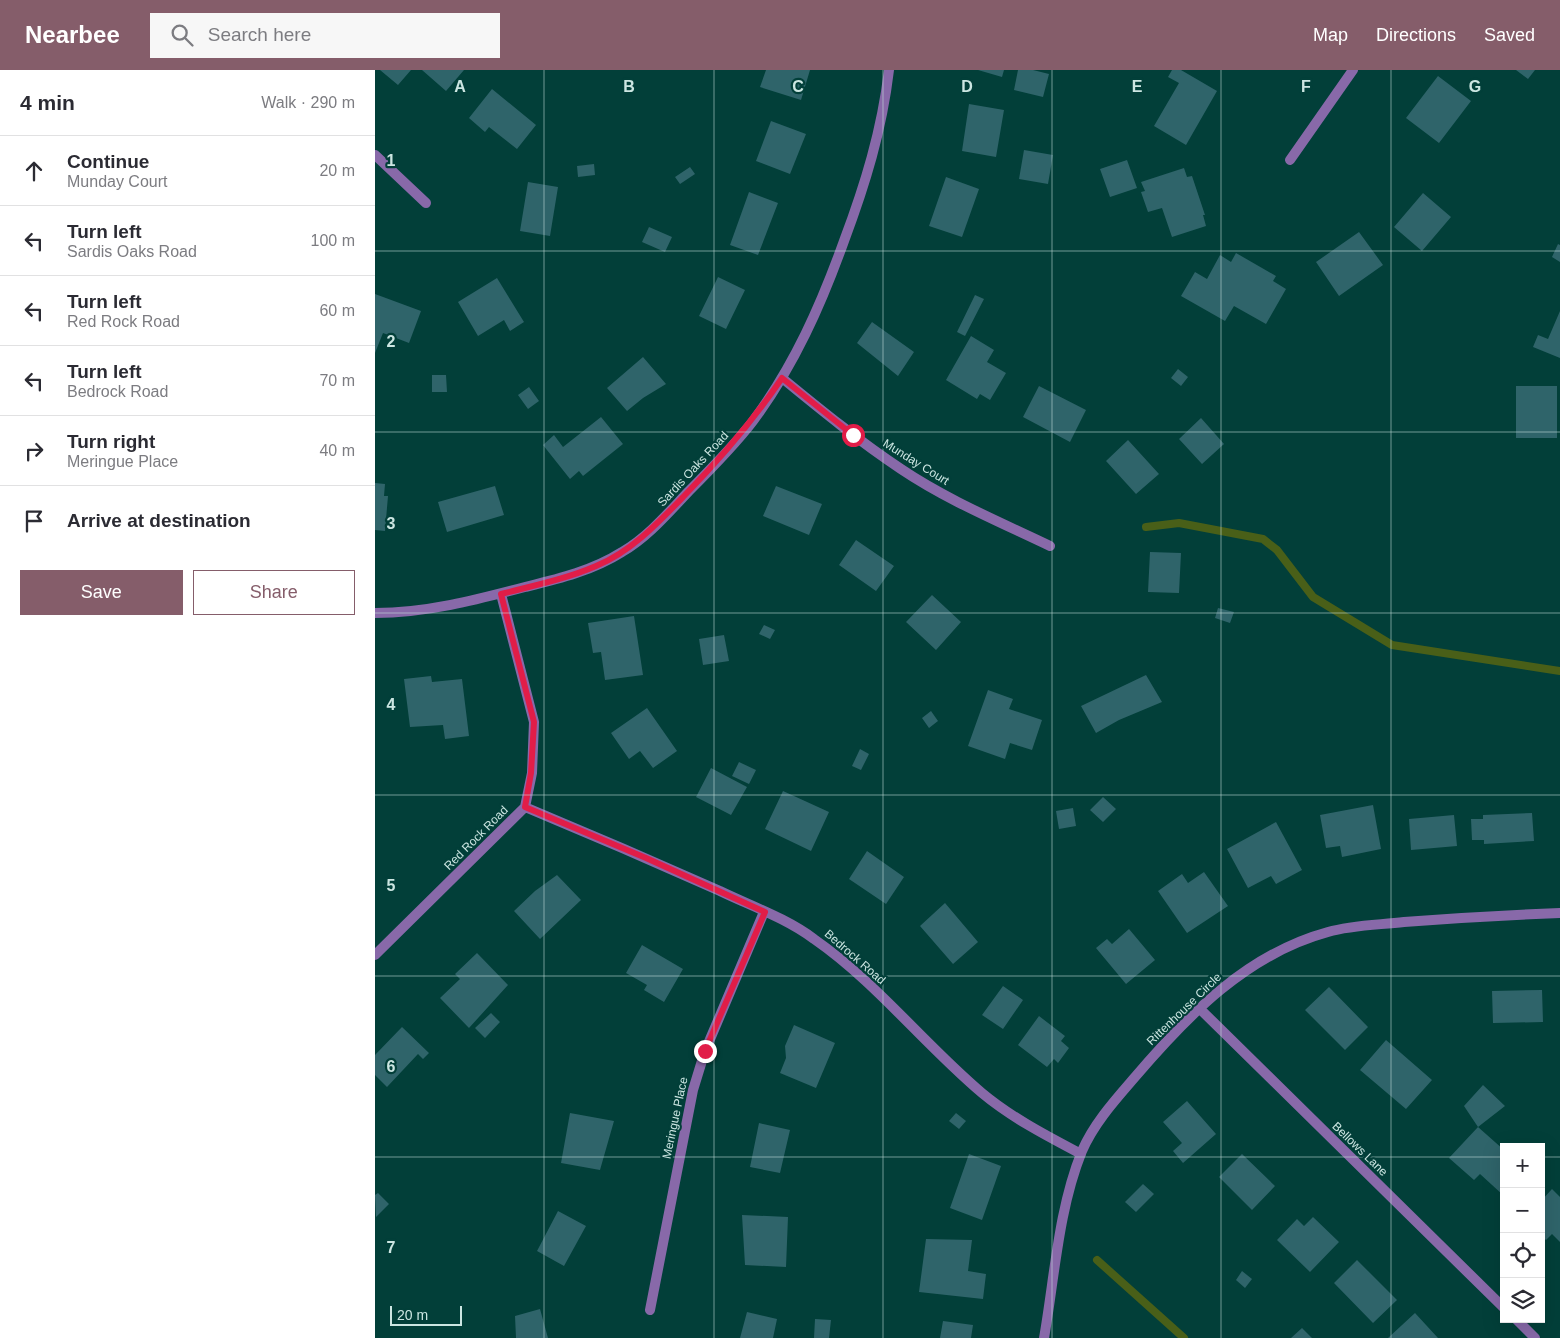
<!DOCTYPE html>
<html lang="en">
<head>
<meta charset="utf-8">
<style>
	:root { --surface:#fff; --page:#f7f7f7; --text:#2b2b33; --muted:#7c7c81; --line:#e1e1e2; --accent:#855d6a }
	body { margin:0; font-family:Arial,sans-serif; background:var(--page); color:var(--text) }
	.controls { position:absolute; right:15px; bottom:15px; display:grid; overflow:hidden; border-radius:0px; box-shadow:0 5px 20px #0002 }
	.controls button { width:45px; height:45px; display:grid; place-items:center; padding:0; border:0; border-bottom:1px solid var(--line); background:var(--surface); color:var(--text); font:25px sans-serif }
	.scale { position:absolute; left:15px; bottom:12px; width:72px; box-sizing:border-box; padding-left:5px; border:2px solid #cce6e2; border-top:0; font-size:14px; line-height:18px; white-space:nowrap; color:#cce6e2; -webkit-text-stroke:4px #023f39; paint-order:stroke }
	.stop { position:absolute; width:15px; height:15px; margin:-11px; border:4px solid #e11d48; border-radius:50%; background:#fff }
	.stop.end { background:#e11d48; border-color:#fff; box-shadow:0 1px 5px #0008 }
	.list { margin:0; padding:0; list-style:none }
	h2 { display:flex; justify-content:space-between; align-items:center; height:65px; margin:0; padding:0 20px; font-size:21px }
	h2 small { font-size:16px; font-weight:400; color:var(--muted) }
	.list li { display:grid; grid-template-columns:32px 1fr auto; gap:15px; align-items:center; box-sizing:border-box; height:70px; padding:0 20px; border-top:1px solid var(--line) }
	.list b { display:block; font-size:19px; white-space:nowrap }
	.list p { margin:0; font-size:16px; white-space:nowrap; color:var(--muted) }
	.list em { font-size:16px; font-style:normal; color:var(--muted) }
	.actions { display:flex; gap:10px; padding:15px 20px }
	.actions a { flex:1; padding:11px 0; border:1px solid var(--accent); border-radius:0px; text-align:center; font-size:18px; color:var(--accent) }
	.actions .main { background:var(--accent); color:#fff }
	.icon { flex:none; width:28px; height:28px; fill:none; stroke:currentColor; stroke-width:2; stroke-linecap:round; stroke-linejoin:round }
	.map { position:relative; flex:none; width:1185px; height:1268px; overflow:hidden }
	header { display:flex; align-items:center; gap:30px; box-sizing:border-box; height:70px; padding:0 25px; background:var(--accent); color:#fff }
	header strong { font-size:24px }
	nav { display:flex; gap:28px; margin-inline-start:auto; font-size:18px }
	.search { width:350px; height:45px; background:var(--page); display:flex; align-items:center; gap:12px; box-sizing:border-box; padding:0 18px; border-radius:0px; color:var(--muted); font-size:19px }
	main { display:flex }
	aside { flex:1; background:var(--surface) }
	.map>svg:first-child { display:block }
</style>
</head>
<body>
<header>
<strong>Nearbee</strong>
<div class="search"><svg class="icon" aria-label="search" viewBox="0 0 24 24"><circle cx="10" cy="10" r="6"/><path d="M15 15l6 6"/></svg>Search here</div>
<nav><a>Map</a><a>Directions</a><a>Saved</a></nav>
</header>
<main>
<aside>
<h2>4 min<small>Walk · 290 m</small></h2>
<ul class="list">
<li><svg class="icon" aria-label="ahead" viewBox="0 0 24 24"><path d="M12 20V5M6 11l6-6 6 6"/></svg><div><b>Continue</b><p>Munday Court</p></div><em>20 m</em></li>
<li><svg class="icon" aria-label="left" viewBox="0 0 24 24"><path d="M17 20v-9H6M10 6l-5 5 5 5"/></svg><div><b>Turn left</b><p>Sardis Oaks Road</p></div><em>100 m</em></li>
<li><svg class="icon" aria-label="left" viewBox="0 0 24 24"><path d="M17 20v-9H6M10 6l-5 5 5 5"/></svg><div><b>Turn left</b><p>Red Rock Road</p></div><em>60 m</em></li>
<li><svg class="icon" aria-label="left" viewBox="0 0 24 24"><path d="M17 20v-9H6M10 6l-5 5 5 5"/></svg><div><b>Turn left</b><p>Bedrock Road</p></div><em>70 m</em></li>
<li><svg class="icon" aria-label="right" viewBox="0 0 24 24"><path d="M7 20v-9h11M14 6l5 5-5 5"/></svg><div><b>Turn right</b><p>Meringue Place</p></div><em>40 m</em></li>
<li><svg class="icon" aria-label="arrive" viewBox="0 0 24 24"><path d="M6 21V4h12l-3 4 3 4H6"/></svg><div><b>Arrive at destination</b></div></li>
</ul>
<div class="actions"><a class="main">Save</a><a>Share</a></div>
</aside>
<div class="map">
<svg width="1185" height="1268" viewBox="0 0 1185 1268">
	<rect width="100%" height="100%" fill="#023f39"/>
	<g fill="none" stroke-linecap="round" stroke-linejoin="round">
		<path stroke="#495f18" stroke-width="8" d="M 771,457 L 804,453 L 888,469 L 902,480 L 938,527 L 1017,575 L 1185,601
			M 722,1190 L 809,1268"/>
	</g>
	<path fill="#2f646a" d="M 5,0 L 36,0 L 23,15 Z
		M 47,0 L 89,0 L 71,21 Z
		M 391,0 L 435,0 L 426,30 L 385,17 Z
		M 603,0 L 629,0 L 627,7 Z
		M 643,0 L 658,0 L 674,4 L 668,27 L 639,20 Z
		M 797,0 L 806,0 L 842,21 L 811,75 L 779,56 L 804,13 L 793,7 Z
		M 1141,0 L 1160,0 L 1153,9 Z
		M 1063,6 L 1096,31 L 1064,73 L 1031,48 Z
		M 117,19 L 161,55 L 142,79 L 114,57 L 110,62 L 94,48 Z
		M 594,34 L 629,40 L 621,87 L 587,81 Z
		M 396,51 L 431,64 L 415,104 L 381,91 Z
		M 649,80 L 678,85 L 673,114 L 644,109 Z
		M 752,90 L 762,118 L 735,127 L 725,99 Z
		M 219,94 L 220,105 L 203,107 L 202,96 Z
		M 315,97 L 320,104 L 305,114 L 300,107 Z
		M 809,98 L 812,107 L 817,106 L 830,145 L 828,145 L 831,156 L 797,167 L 787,138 L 773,142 L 766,122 L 770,121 L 766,112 Z
		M 571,107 L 604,119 L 587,167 L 554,156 Z
		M 153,112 L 183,117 L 175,166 L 145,161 Z
		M 374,122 L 403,133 L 383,185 L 355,175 Z
		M 1048,123 L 1076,147 L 1047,181 L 1019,157 Z
		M 274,157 L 297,167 L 290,182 L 267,172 Z
		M 984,162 L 1008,195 L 964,226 L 941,192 Z
		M 1183,174 L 1185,175 L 1185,192 L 1177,187 Z
		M 861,183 L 901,206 L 898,211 L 911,219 L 891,254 L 859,236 L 850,251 L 806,226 L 820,202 L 832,209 L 845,185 L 856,192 Z
		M 343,207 L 370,220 L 351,259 L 324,246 Z
		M 122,208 L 149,252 L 135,261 L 129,250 L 103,266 L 83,232 Z
		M 0,224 L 46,241 L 34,273 L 8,263 L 0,283 Z
		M 600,225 L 609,229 L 590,266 L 582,262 Z
		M 1185,241 L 1185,288 L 1158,277 L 1163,265 L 1173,269 Z
		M 497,252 L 539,282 L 523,306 L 482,273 Z
		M 596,266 L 619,280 L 612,292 L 631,303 L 615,330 L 605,324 L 602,329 L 571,310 Z
		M 268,287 L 291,314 L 268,328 L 252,341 L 232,318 Z
		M 803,299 L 813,307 L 806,316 L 796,308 Z
		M 57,305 L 71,305 L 72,322 L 57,322 Z
		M 664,316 L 711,340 L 695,372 L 648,347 Z
		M 1141,316 L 1182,316 L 1182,368 L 1141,368 Z
		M 154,317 L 164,331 L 153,339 L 143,325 Z
		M 226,347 L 248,374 L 208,406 L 204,401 L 195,409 L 168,375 L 179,365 L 188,377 Z
		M 826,348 L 849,374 L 827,394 L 804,369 Z
		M 753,370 L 784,404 L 761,424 L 731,391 Z
		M 0,413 L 10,414 L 9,426 L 13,426 L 10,461 L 0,460 Z
		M 120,416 L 129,445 L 72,462 L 63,432 Z
		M 401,416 L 447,434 L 434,465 L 388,446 Z
		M 481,470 L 519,496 L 501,521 L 464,495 Z
		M 775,482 L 806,483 L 804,523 L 773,522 Z
		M 557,525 L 586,552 L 561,580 L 531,552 Z
		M 843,538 L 859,542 L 855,553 L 840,548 Z
		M 259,546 L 268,605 L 230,610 L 226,582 L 218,583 L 213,553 Z
		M 389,555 L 400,560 L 395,569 L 384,564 Z
		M 349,565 L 354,591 L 328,595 L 324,569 Z
		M 771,605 L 787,632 L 744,650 L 721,663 L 706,636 Z
		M 56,606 L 57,612 L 87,609 L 94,666 L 70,669 L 68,655 L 35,657 L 29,609 Z
		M 613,620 L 638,629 L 634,639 L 667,650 L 657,680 L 635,673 L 630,689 L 593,676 Z
		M 272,638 L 302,681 L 278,698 L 265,681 L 254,689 L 236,663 Z
		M 556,641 L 563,651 L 554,658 L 547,648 Z
		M 485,679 L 494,684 L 486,700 L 477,696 Z
		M 364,692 L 381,700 L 374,714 L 357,706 Z
		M 336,698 L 372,717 L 356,745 L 321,727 Z
		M 408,721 L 454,742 L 436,781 L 390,759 Z
		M 728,727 L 741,739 L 728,752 L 715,740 Z
		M 998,735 L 1006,779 L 967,787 L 965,776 L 951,778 L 945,745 Z
		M 698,738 L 701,756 L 684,759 L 681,741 Z
		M 1157,743 L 1159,771 L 1109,774 L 1109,770 L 1097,770 L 1096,749 L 1108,749 L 1108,745 Z
		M 1079,745 L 1082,776 L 1036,780 L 1034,749 Z
		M 901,752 L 927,800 L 901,814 L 896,806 L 873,818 L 852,779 Z
		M 492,781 L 529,807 L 511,834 L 474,809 Z
		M 829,802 L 853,836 L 812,863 L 783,821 L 807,804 L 813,813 Z
		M 182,805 L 206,830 L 165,869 L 139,841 L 160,821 Z
		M 570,833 L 603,872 L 578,894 L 545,856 Z
		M 754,859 L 780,890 L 751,914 L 721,878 L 732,869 L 737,874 Z
		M 267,875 L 308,899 L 289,932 L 269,920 L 272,915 L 251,903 Z
		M 102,883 L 133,915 L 94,958 L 65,928 L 85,909 L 80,904 Z
		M 628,916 L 648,930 L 628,959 L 607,945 Z
		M 954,917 L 993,957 L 970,980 L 930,940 Z
		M 1167,920 L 1168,952 L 1118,953 L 1117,921 Z
		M 116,943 L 125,952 L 110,968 L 100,958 Z
		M 664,946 L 690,966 L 686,971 L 694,978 L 683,993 L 679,989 L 672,997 L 643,975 Z
		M 419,955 L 460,973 L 441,1018 L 405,1003 L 411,988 L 410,976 Z
		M 27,957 L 54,983 L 48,989 L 43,984 L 12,1017 L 0,1005 L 0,985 Z
		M 1011,970 L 1057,1010 L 1031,1039 L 985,1000 Z
		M 1108,1015 L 1130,1036 L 1103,1057 L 1089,1036 Z
		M 812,1031 L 841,1064 L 808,1093 L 798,1081 L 807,1073 L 788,1052 Z
		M 195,1043 L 239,1051 L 225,1100 L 186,1093 Z
		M 581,1043 L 591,1051 L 584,1059 L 574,1051 Z
		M 384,1053 L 415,1060 L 405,1103 L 375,1097 Z
		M 1103,1057 L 1129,1080 L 1128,1125 L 1105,1104 L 1099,1110 L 1074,1088 Z
		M 594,1084 L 626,1096 L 607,1150 L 575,1138 Z
		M 867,1084 L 900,1116 L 877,1140 L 844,1107 Z
		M 768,1114 L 779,1124 L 761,1142 L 750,1132 Z
		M 1177,1119 L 1185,1127 L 1185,1172 L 1177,1164 L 1171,1170 L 1166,1166 L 1166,1131 Z
		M 3,1123 L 14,1134 L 1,1147 L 0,1125 Z
		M 183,1141 L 211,1156 L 189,1196 L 162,1181 Z
		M 367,1145 L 413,1147 L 411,1197 L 370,1195 Z
		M 938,1147 L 964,1172 L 935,1202 L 902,1170 L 922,1149 L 929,1156 Z
		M 551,1169 L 597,1170 L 593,1201 L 611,1204 L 608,1229 L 544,1222 Z
		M 982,1190 L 1022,1230 L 998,1253 L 959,1213 Z
		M 867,1201 L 877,1209 L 870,1218 L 861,1210 Z
		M 165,1239 L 173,1268 L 141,1268 L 140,1246 Z
		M 372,1242 L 402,1249 L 398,1268 L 365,1268 Z
		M 1040,1243 L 1063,1268 L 1013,1268 Z
		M 440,1249 L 456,1250 L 454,1268 L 439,1268 Z
		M 568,1251 L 598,1255 L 596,1268 L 565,1268 Z
		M 927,1258 L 937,1268 L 916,1268 Z"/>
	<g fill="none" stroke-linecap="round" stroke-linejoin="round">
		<path stroke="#8869a9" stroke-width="10" d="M 0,85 L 51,133
			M 915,90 L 978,0
			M 407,308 C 446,340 484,371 526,399 C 572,430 625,452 675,476
			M 0,543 C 51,543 101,530 150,517 C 183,509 217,501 247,482 C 273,467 293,443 314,421 C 336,399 359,376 378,351 C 419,296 446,235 469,171 C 490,115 507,60 514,0
			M 150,737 C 215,764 280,792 345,821 C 376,836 411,848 439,869 C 501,912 549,974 607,1023 C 637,1048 672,1066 706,1084
			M 0,885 L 150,737 L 157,703 L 159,652 L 126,524
			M 824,938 L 1129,1238
			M 275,1240 L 318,1020 L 330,981 L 389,842
			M 1141,1249 L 1160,1268
			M 669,1268 C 680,1205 683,1141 707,1081 C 719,1053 741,1029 760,1007 C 813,945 872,884 953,862 C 977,855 1003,855 1029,852 C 1081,848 1133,845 1185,843"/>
	</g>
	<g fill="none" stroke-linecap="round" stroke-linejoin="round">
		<path stroke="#e11d48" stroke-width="6" d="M 330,981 L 390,842 L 271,788 L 150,737 L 156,703 L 159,652 L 126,524 C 157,516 191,509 221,496 C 257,481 283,453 310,425 C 346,388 378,351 407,308 L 478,365"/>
	</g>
	<path fill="none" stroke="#cce6e2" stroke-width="1" stroke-opacity="0.55" d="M 169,0 L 169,1268M 339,0 L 339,1268M 508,0 L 508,1268M 677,0 L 677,1268M 846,0 L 846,1268M 1016,0 L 1016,1268M 0,181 L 1185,181M 0,362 L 1185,362M 0,543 L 1185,543M 0,725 L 1185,725M 0,906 L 1185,906M 0,1087 L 1129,1087M 1166,1087 L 1185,1087"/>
	<g text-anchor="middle" stroke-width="4.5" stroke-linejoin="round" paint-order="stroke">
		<g font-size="12" fill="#cce6e2" stroke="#023f39">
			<text transform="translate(541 392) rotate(32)" y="4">Munday Court</text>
			<text transform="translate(318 399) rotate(-47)" y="4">Sardis Oaks Road</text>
			<text transform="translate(101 768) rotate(-45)" y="4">Red Rock Road</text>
			<text transform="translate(480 887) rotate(41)" y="4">Bedrock Road</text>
			<text transform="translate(809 939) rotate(-44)" y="4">Rittenhouse Circle</text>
			<text transform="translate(300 1048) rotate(-78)" y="4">Meringue Place</text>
			<text transform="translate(985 1079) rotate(44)" y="4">Bellows Lane</text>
		</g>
	</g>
	<g font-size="16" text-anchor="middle" font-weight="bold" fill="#cce6e2" stroke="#023f39" stroke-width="4.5" stroke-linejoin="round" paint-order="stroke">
		<text x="85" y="22">A</text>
		<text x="254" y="22">B</text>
		<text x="423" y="22">C</text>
		<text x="592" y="22">D</text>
		<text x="762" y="22">E</text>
		<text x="931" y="22">F</text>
		<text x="1100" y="22">G</text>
		<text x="16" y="96">1</text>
		<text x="16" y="277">2</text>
		<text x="16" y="459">3</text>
		<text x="16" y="640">4</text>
		<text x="16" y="821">5</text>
		<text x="16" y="1002">6</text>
		<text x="16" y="1183">7</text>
	</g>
</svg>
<div class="controls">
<button>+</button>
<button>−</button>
<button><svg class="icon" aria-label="locate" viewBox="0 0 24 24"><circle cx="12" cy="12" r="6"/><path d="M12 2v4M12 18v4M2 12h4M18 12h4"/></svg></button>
<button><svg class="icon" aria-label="layers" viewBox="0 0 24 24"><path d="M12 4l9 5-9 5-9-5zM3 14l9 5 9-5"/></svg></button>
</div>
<div class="scale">20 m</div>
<div class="stop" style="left:478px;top:365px"></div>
<div class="stop end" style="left:330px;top:981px"></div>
</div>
</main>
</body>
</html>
